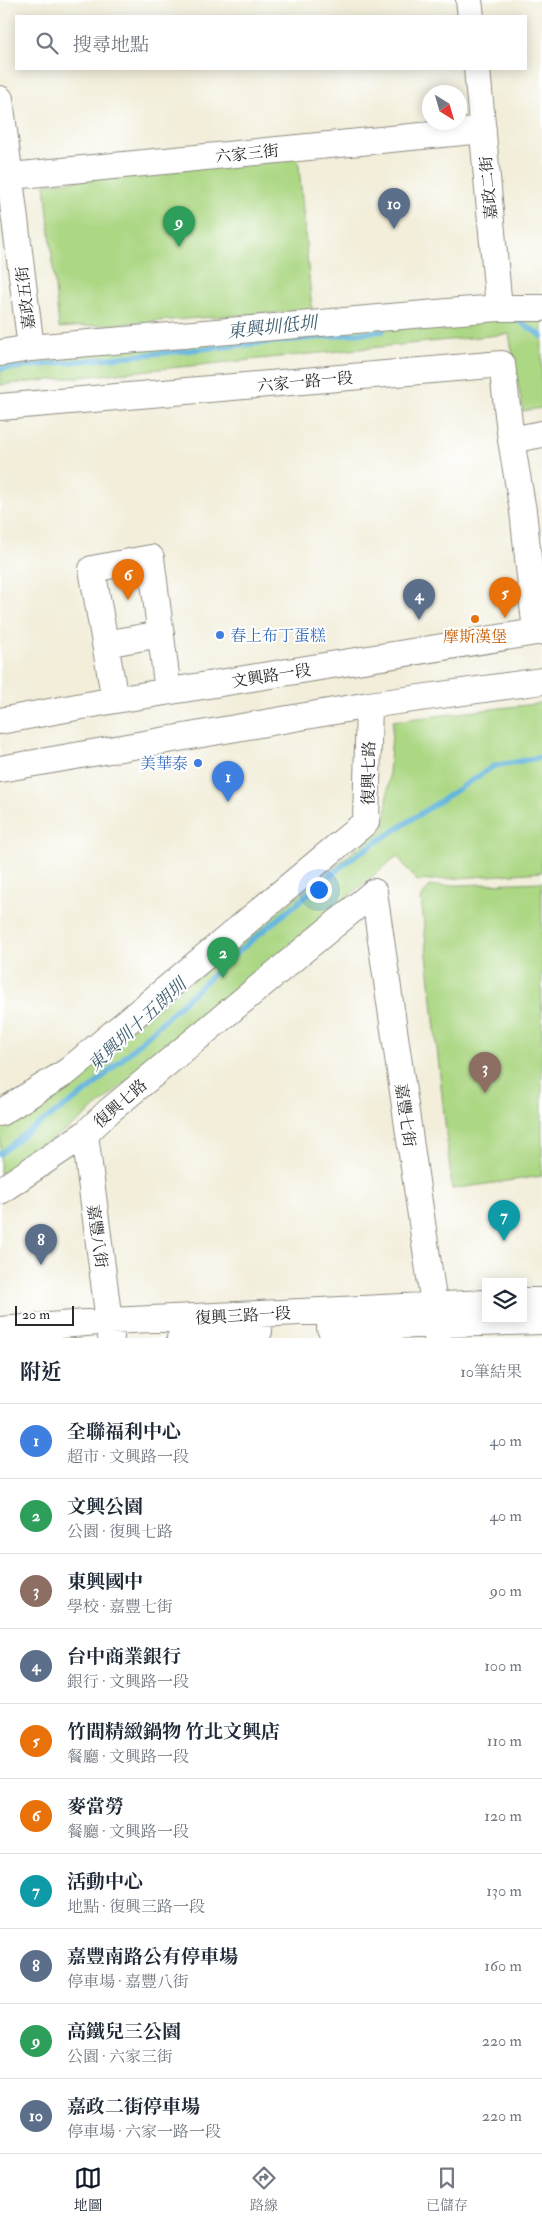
<!DOCTYPE html>
<html lang="zh-TW">
<head>
<meta charset="utf-8">
<style>
	:root { --surface:#fff; --page:#f2f2f3; --text:#1f2937; --muted:#747a83; --line:#e0e1e3; --accent:#111827 }
	body { margin:0; font-family:"IM FELL Double Pica","Noto Serif TC",serif; background:var(--page); color:var(--text) }
	.controls { position:absolute; right:15px; bottom:15px; display:grid; overflow:hidden; border-radius:0px; box-shadow:0 2px 12px #0003 }
	.controls button { width:45px; height:45px; display:grid; place-items:center; padding:0; border:0; border-bottom:1px solid var(--line); background:var(--surface); color:var(--text); font:25px sans-serif }
	.compass { position:absolute; left:422px; top:85px; width:45px; height:45px; border-radius:50%; background:var(--surface); box-shadow:0 2px 12px #0003; rotate:143deg }
	.scale { position:absolute; left:15px; bottom:12px; width:59px; box-sizing:border-box; padding-left:5px; border:2px solid #2b2b2b; border-top:0; font-size:14px; line-height:18px; white-space:nowrap; color:#2b2b2b; -webkit-text-stroke:4px #fff; paint-order:stroke }
	.you { position:absolute; left:318px; top:889px; width:18px; height:18px; margin:-12px; border:4px solid #fff; border-radius:50%; background:#1a73e8; box-shadow:0 0 0 8px #1a73e833 }
	.badge { display:grid; place-items:center; width:32px; height:32px; border-radius:50%; background:var(--accent); color:#fff; font-size:16px; font-weight:700 }
	.pin { position:absolute; translate:-50% -41px; filter:drop-shadow(0 1px 2px #0008) }
	.pin::after { content:''; position:absolute; top:26px; width:18px; height:15px; background:inherit; clip-path:polygon(0 0,100% 0,50% 100%) }
	.list { margin:0; padding:0; list-style:none }
	h2 { display:flex; justify-content:space-between; align-items:center; height:65px; margin:0; padding:0 20px; font-size:21px }
	h2 small { font-size:16px; font-weight:400; color:var(--muted) }
	.list li { display:grid; grid-template-columns:32px 1fr auto; gap:15px; align-items:center; box-sizing:border-box; height:75px; padding:0 20px; border-top:1px solid var(--line) }
	.list b { display:block; font-size:19px; white-space:nowrap }
	.list p { margin:0; font-size:16px; white-space:nowrap; color:var(--muted) }
	.list em { font-size:16px; font-style:normal; color:var(--muted) }
	.icon { flex:none; width:28px; height:28px; fill:none; stroke:currentColor; stroke-width:2; stroke-linecap:round; stroke-linejoin:round }
	.map { position:relative; flex:none; width:542px; height:1338px; overflow:hidden }
	.search { position:absolute; background:var(--surface); box-shadow:0 2px 12px #0003; left:15px; right:15px; top:15px; height:55px; display:flex; align-items:center; gap:12px; box-sizing:border-box; padding:0 18px; border-radius:0px; color:var(--muted); font-size:19px }
	.sheet { height:815px; background:var(--surface) }
	nav { display:flex; justify-content:space-around; align-items:center; box-sizing:border-box; height:70px; border-top:1px solid var(--line); background:var(--surface); font-size:14px; color:var(--muted) }
	nav a { display:grid; justify-items:center; gap:2px }
	nav .on { color:var(--accent) }
	.map>svg:first-child { display:block }
</style>
</head>
<body>
<div class="map">
<svg width="542" height="1338" viewBox="0 0 542 1338">
	<rect width="100%" height="100%" fill="#fff"/>
	<filter id="ink" filterUnits="userSpaceOnUse"><feTurbulence type="fractalNoise" baseFrequency=".02" numOctaves="2"/><feDisplacementMap in="SourceGraphic" scale="10" xChannelSelector="R" yChannelSelector="G"/><feConvolveMatrix kernelMatrix="1 2 1 2 8 2 1 2 1" color-interpolation-filters="sRGB"/></filter>
	<filter id="wash" filterUnits="userSpaceOnUse"><feTurbulence type="fractalNoise" baseFrequency=".0096" numOctaves="4" result="noise"/><feDisplacementMap in="SourceGraphic" scale="20" xChannelSelector="R" yChannelSelector="G"/><feGaussianBlur stdDeviation="1.12" result="paint"/><feColorMatrix in="noise" values="0 0 0 0 0 0 0 0 0 0 0 0 0 0 0 0 0 1.4 0 .05"/><feComposite in="paint" operator="in"/></filter>
	<g filter="url(#wash)">
		<rect width="100%" height="100%" fill="#f2eeda"/>
		<path fill="#acd783" stroke="#6c8157" d="M 298,156 L 312,310 L 59,328 L 45,184 Z
			M 542,308 L 542,408 L 523,411 L 509,334 L 0,385 L 0,360 Z
			M 542,703 L 542,872 L 417,881 L 397,856 L 78,1122 L 0,1174 L 0,1129 L 73,1075 L 385,826 L 393,721 Z
			M 542,882 L 542,1176 L 452,1189 L 421,898 L 430,886 Z"/>
		<g fill="none" stroke-linecap="round" stroke-linejoin="round">
			<path stroke="#61b3dc" stroke-width="5.5" d="M 514,318 L 542,336
				M 0,369 L 383,331
				M 0,1154 L 23,1135 L 89,1090 L 233,956 L 352,858 L 494,766 L 542,757"/>
		</g>
	</g>
	<g filter="url(#ink)">
		<g fill="none" stroke-linecap="round" stroke-linejoin="round">
			<defs>
				<path id="minor" d="M 469,0 L 471,16
					M 477,69 L 499,308
					M 0,99 L 31,348
					M 11,176 L 483,130
					M 0,353 L 31,348 L 460,311 L 499,308 L 542,308
					M 0,407 L 502,364 L 511,440 L 542,434
					M 511,440 L 523,511 L 536,632
					M 105,644 L 161,634
					M 115,700 L 92,569 L 151,558 L 168,691
					M 0,721 L 115,700 L 542,631
					M 0,769 L 369,705 L 542,681
					M 374,892 L 434,1305 L 437,1338
					M 0,1113 L 68,1071 L 366,822 L 369,705
					M 85,1134 L 111,1337
					M 0,1191 L 85,1134 L 109,1111 L 374,892
					M 523,1301 L 542,1301
					M 330,1328 L 542,1321
					M 0,1330 L 110,1321 L 486,1303
					M 180,1338 L 259,1331"/>
			</defs>
			<use href="#minor" stroke="#8e8c82" stroke-width="28"/>
			<use href="#minor" stroke="#fff" stroke-width="26"/>
		</g>
	</g>
	<circle fill="#e8710a" stroke="#fff" stroke-width="2" cx="475" cy="619" r="5"/>
	<g fill="#3f7fe0" stroke="#fff" stroke-width="2">
		<circle cx="220" cy="635" r="5"/>
		<circle cx="198" cy="763" r="5"/>
	</g>
	<g text-anchor="middle" stroke-width="4" stroke-linejoin="round" paint-order="stroke">
		<g font-size="16" fill="#2b2b2b" stroke="#fff">
			<text transform="translate(247 153) rotate(-6)" y="6">六家三街</text>
			<text transform="translate(488 188) rotate(-95)" y="6">嘉政二街</text>
			<text transform="translate(25 298) rotate(-97)" y="6">嘉政五街</text>
			<text transform="translate(305 381) rotate(-5)" y="6">六家一路一段</text>
			<text transform="translate(271 675) rotate(-9)" y="6">文興路一段</text>
			<text transform="translate(368 773) rotate(-89)" y="6">復興七路</text>
			<text transform="translate(120 1103) rotate(-41)" y="6">復興七路</text>
			<text transform="translate(406 1115) rotate(82)" y="6">嘉豐七街</text>
			<text transform="translate(98 1236) rotate(82)" y="6">嘉豐八街</text>
			<text transform="translate(243 1315) rotate(-3)" y="6">復興三路一段</text>
		</g>
		<g font-size="16" fill="#366cbe" stroke="#fff" text-anchor="start">
			<text x="230" y="641">春上布丁蛋糕</text>
			<text x="188" y="769" text-anchor="end">美華泰</text>
		</g>
		<g font-size="16" fill="#c56008" stroke="#fff">
			<text x="475" y="642">摩斯漢堡</text>
		</g>
		<g font-size="18" font-style="italic" fill="#416172" stroke="#fff">
			<text transform="translate(272 327) rotate(-6)" y="6">東興圳低圳</text>
			<text transform="translate(137 1025) rotate(-43)" y="6">東興圳十五朗圳</text>
		</g>
	</g>
</svg>
<div class="controls">
<button><svg class="icon" aria-label="layers" viewBox="0 0 24 24"><path d="M12 4l9 5-9 5-9-5zM3 14l9 5 9-5"/></svg></button>
</div>
<svg class="compass" viewBox="-18 -18 36 36"><path d="M0-13l5 13h-10z" fill="#e53935"/><path d="M0 13l5-13h-10z" fill="#747a83"/></svg>
<div class="scale">20 m</div>
<div class="you"></div>
<div class="pin badge" style="left:228px;top:802px;background:#3f7fe0">1</div>
<div class="pin badge" style="left:223px;top:978px;background:#2e9e5b">2</div>
<div class="pin badge" style="left:485px;top:1093px;background:#8d6e63">3</div>
<div class="pin badge" style="left:419px;top:620px;background:#5c6f8a">4</div>
<div class="pin badge" style="left:505px;top:618px;background:#e8710a">5</div>
<div class="pin badge" style="left:128px;top:600px;background:#e8710a">6</div>
<div class="pin badge" style="left:504px;top:1241px;background:#0f9aa8">7</div>
<div class="pin badge" style="left:41px;top:1265px;background:#5c6f8a">8</div>
<div class="pin badge" style="left:179px;top:247px;background:#2e9e5b">9</div>
<div class="pin badge" style="left:394px;top:229px;background:#5c6f8a">10</div>
<div class="search"><svg class="icon" aria-label="search" viewBox="0 0 24 24"><circle cx="10" cy="10" r="6"/><path d="M15 15l6 6"/></svg>搜尋地點</div>
</div>
<section class="sheet">
<h2>附近<small>10筆結果</small></h2>
<ul class="list">
<li><span class="badge" style="background:#3f7fe0">1</span><div><b>全聯福利中心</b><p>超市 · 文興路一段</p></div><em>40 m</em></li>
<li><span class="badge" style="background:#2e9e5b">2</span><div><b>文興公園</b><p>公園 · 復興七路</p></div><em>40 m</em></li>
<li><span class="badge" style="background:#8d6e63">3</span><div><b>東興國中</b><p>學校 · 嘉豐七街</p></div><em>90 m</em></li>
<li><span class="badge" style="background:#5c6f8a">4</span><div><b>台中商業銀行</b><p>銀行 · 文興路一段</p></div><em>100 m</em></li>
<li><span class="badge" style="background:#e8710a">5</span><div><b>竹間精緻鍋物 竹北文興店</b><p>餐廳 · 文興路一段</p></div><em>110 m</em></li>
<li><span class="badge" style="background:#e8710a">6</span><div><b>麥當勞</b><p>餐廳 · 文興路一段</p></div><em>120 m</em></li>
<li><span class="badge" style="background:#0f9aa8">7</span><div><b>活動中心</b><p>地點 · 復興三路一段</p></div><em>130 m</em></li>
<li><span class="badge" style="background:#5c6f8a">8</span><div><b>嘉豐南路公有停車場</b><p>停車場 · 嘉豐八街</p></div><em>160 m</em></li>
<li><span class="badge" style="background:#2e9e5b">9</span><div><b>高鐵兒三公園</b><p>公園 · 六家三街</p></div><em>220 m</em></li>
<li><span class="badge" style="background:#5c6f8a">10</span><div><b>嘉政二街停車場</b><p>停車場 · 六家一路一段</p></div><em>220 m</em></li>
</ul>
</section>
<nav>
<a class="on"><svg class="icon" aria-label="map" viewBox="0 0 24 24"><path d="M3 6l6-2 6 2 6-2v14l-6 2-6-2-6 2zM9 4v14M15 6v14"/></svg>地圖</a>
<a><svg class="icon" aria-label="directions" viewBox="0 0 24 24"><path d="M12 3l9 9-9 9-9-9zM9 14v-3h6M13 9l2 2-2 2"/></svg>路線</a>
<a><svg class="icon" aria-label="saved" viewBox="0 0 24 24"><path d="M7 4h10v16l-5-4-5 4z"/></svg>已儲存</a>
</nav>
</body>
</html>
